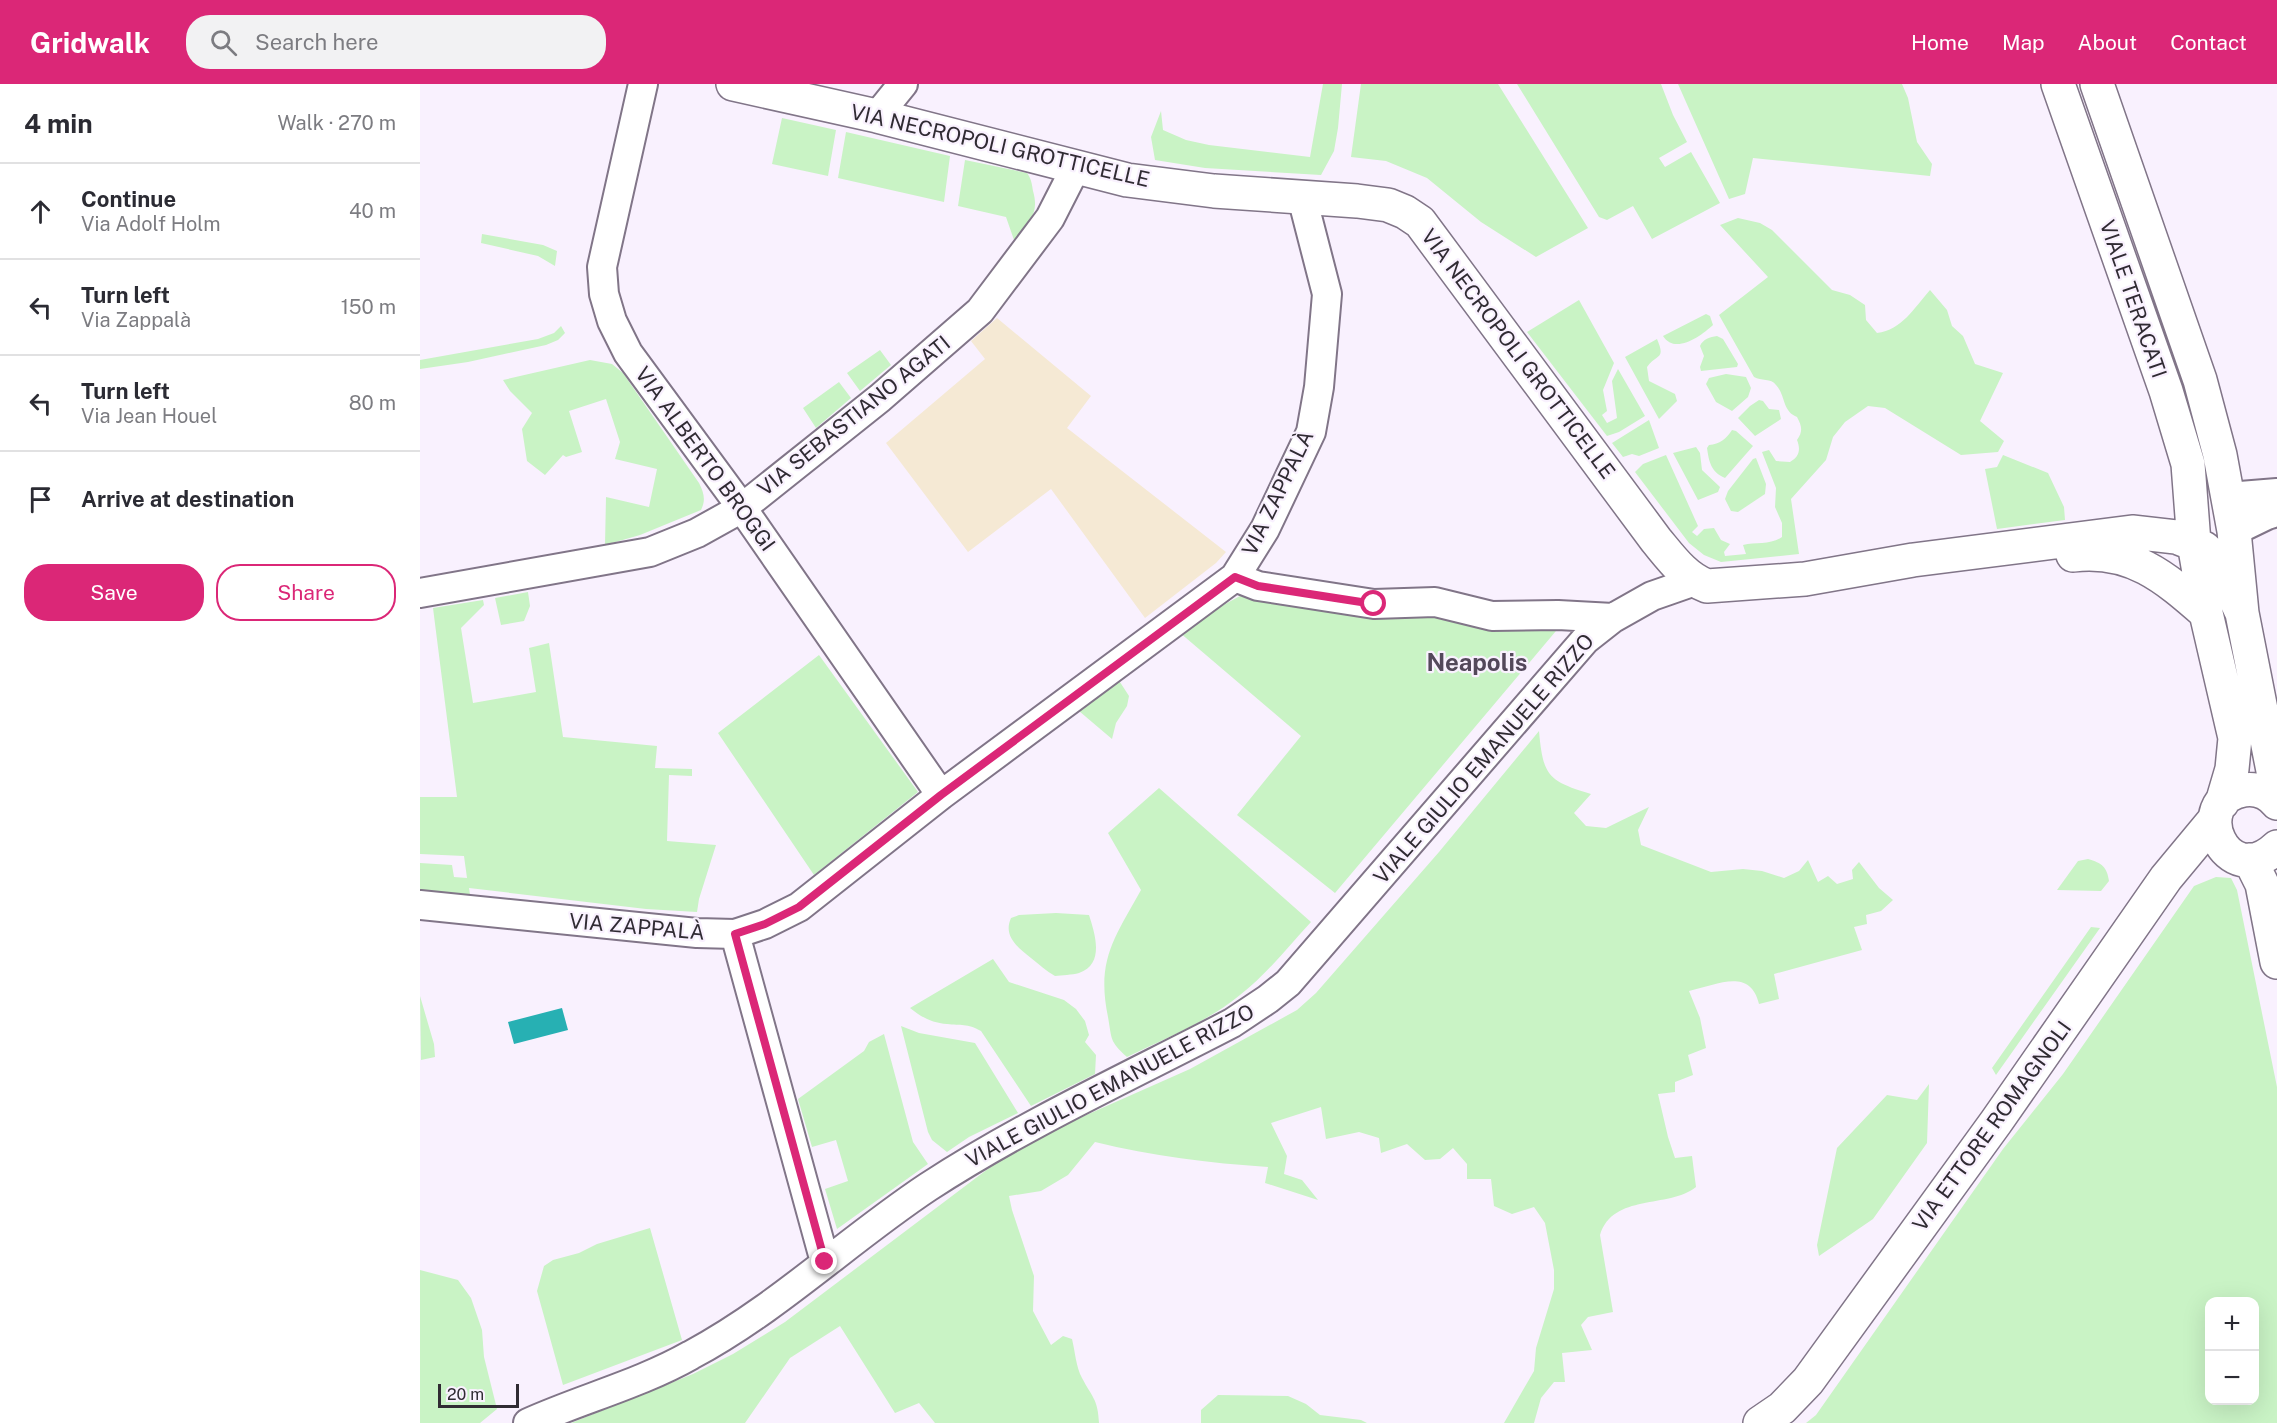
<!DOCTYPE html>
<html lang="en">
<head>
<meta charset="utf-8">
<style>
	:root { --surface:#fff; --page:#f2f2f3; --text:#2b2b33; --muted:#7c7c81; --line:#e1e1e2; --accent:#db2777 }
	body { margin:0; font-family:"Public Sans",sans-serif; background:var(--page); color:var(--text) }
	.controls { position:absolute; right:18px; bottom:18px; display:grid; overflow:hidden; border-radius:12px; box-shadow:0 6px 24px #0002 }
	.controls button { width:54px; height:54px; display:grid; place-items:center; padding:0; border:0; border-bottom:2px solid var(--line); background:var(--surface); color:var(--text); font:30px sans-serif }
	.scale { position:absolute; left:18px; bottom:15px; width:81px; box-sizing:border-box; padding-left:6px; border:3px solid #302b33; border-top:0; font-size:16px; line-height:21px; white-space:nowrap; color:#302b33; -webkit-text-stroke:4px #f9f1fe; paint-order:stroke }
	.stop { position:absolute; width:18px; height:18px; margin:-14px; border:4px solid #db2777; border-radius:50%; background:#fff }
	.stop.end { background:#db2777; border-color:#fff; box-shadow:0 2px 6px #0008 }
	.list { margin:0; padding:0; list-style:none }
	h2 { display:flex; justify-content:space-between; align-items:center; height:78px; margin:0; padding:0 24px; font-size:26px }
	h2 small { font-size:20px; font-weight:400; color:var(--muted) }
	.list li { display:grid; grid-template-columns:39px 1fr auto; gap:18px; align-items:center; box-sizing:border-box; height:96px; padding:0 24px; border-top:2px solid var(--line) }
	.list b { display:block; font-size:22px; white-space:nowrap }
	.list p { margin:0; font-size:20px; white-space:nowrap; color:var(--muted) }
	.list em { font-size:20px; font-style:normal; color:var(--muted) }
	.actions { display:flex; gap:12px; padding:18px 24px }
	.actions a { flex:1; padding:14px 0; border:2px solid var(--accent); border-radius:24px; text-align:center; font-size:21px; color:var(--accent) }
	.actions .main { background:var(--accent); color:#fff }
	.icon { flex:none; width:33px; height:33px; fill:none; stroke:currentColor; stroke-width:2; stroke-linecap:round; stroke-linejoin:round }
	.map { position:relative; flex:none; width:1857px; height:1339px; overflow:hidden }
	header { display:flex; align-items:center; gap:36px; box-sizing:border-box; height:84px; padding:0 30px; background:var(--accent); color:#fff }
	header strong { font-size:28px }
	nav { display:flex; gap:33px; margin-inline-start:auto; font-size:21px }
	.search { width:420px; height:54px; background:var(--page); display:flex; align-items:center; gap:15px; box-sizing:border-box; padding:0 21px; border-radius:24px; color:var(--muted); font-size:22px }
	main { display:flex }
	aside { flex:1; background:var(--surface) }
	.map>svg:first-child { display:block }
</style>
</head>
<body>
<header>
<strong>Gridwalk</strong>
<div class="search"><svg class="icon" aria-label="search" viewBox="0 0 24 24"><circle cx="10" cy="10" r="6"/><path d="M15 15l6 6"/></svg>Search here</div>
<nav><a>Home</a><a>Map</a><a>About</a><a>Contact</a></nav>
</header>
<main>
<aside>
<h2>4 min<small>Walk · 270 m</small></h2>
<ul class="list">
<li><svg class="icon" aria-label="ahead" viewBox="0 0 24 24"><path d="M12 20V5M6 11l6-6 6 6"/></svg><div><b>Continue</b><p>Via Adolf Holm</p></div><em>40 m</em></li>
<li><svg class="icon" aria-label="left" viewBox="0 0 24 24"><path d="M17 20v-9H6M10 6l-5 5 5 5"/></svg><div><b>Turn left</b><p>Via Zappalà</p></div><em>150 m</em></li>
<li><svg class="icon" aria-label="left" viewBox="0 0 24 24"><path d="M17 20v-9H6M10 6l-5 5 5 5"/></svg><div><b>Turn left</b><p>Via Jean Houel</p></div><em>80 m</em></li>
<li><svg class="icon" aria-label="arrive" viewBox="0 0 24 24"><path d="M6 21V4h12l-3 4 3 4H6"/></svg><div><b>Arrive at destination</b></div></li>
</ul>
<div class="actions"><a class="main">Save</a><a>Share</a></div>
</aside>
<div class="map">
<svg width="1857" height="1339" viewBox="0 0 1857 1339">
	<rect width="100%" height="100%" fill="#f9f1fe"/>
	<path fill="#f5e9d4" d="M 577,234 L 671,312 L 647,344 L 806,468 L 796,479 L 725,534 L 631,405 L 548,468 L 466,359 L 565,275 L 551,257 Z"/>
	<path fill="#c9f3c5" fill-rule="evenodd" d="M 903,0 L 922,0 L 918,44 L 914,67 L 901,91 L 785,84 L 735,76 L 731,53 L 741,27 L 743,46 L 766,56 L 789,61 L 890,73 Z
		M 941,0 L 1078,0 L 1168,144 L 1116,173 L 1061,138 L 1007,94 L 966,77 L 931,73 Z
		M 1097,0 L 1241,0 L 1253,31 L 1267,58 L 1239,74 L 1245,83 L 1271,68 L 1300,119 L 1232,155 L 1213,122 L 1187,136 L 1179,133 Z
		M 1258,0 L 1482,0 L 1488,14 L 1497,58 L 1512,80 L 1510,92 L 1333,74 L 1325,110 L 1309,115 Z
		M 362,34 L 416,46 L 408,92 L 352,80 Z
		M 426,48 L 530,72 L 524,118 L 418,94 Z
		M 545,76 L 607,89 C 611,94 612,100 613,107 C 620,131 608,138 594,156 L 586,133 L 538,122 Z
		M 1318,134 L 1340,139 L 1352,146 L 1412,206 L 1430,211 L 1445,221 L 1446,236 L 1457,249 C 1482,246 1494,224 1510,206 L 1527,226 L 1532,242 L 1543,252 L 1555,280 L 1583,289 L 1560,337 L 1584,357 L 1578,368 L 1541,371 L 1465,324 L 1448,322 L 1425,338 L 1413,353 L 1406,376 L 1371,415 L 1379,470 L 1301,478 L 1284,471 L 1269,459 L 1215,388 L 1223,380 L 1246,371 L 1278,442 L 1272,448 L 1277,452 L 1284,445 L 1294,444 L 1301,456 L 1310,460 L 1304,468 L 1305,472 L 1326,470 L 1323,461 C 1336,458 1351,461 1362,453 L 1362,439 L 1355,423 L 1356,404 L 1342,368 L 1349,366 L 1356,377 L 1370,378 C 1379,373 1381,366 1377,356 C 1383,348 1382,342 1377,333 C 1362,327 1366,312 1356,301 C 1351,294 1341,297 1334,293 L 1299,231 L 1348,193 L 1300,141 Z
		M 62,150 L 123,161 L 137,167 L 135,182 L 118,172 L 61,159 Z
		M 1159,216 L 1194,279 L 1183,306 L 1187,327 L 1182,331 L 1187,339 L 1197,334 L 1192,297 L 1198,285 L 1225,332 L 1199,348 L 1187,352 L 1107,248 Z
		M 1286,230 L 1290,232 L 1293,241 C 1281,252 1255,271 1243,252 Z
		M 141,242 L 145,249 L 138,256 L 126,261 L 48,278 L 0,285 L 0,276 L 118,255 L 134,249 Z
		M 1297,252 L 1303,255 L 1318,280 L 1317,283 L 1281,287 L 1280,283 L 1284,272 L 1280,262 C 1283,255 1290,253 1297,252 Z
		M 1237,255 C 1246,276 1237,269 1227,283 L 1229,297 L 1255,310 L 1257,317 L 1239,335 L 1205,273 Z
		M 460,266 L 471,281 L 440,307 L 427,289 Z
		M 170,276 L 192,280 L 203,289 L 279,399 C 284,409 286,416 281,426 L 220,451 L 185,461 L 186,413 L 229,423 L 237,385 L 195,375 L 200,358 L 186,315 L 149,327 L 162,368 L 146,373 L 143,371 L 125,391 L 107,377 L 102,345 L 112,329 L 90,307 L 83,296 Z
		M 1306,290 L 1326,293 L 1331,304 L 1328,313 L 1312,327 L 1296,318 L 1286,300 L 1289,294 Z
		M 419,298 L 431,314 L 396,344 L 383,324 Z
		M 1339,316 L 1343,317 L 1349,325 L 1359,326 L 1361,335 L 1335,352 L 1318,334 L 1330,322 Z
		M 1229,336 L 1239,364 L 1219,372 L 1212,370 L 1203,373 L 1192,359 Z
		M 1312,346 L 1316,347 L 1333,362 L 1305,394 C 1291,388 1289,378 1287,364 L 1289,361 C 1300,360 1306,355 1312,346 Z
		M 1276,363 L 1280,369 L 1282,386 L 1300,403 L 1298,408 L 1278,416 L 1253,369 Z
		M 1583,371 L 1628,389 L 1644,423 L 1645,436 L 1577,445 L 1565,385 L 1577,383 Z
		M 1336,374 L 1346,400 L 1345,410 L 1318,428 L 1311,427 L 1305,415 L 1308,407 L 1333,375 Z
		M 108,508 L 110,522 L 104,537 L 81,541 L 75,514 Z
		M 820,512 L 951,532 L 1015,526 L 1141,541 L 915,809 L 817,731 L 881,652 L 759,548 L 783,532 Z
		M 63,516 L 64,521 L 41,544 L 53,619 L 116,608 L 109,564 L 129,559 L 143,653 L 237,662 L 235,684 L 272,685 L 272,692 L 249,691 L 247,757 L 296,761 L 279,815 L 277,828 L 226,825 L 49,804 L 51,817 L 0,811 L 0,779 L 32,781 L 34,793 L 47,794 L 44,772 L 0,770 L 0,713 L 37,713 L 13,524 Z
		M 399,571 L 498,708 L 394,791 L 298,649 Z
		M 698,595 L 709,612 L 707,622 L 696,639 L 692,655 L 659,627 Z
		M 1119,647 C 1123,692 1128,697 1171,710 L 1154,729 L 1166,742 L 1186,744 L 1229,723 L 1218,746 L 1221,761 L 1291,788 L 1323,785 L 1342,787 L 1364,794 L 1379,787 L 1388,776 L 1398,798 L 1408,792 L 1417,800 L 1433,795 L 1432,786 L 1439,778 L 1459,804 L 1473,816 L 1461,827 L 1446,831 L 1447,840 L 1434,843 L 1442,866 L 1354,890 L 1359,915 L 1339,920 C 1330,883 1297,901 1269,907 L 1280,934 L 1286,964 L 1268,971 L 1273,991 L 1255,998 L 1255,1008 L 1238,1010 L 1248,1053 L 1255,1074 L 1272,1072 L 1276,1103 C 1248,1125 1193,1109 1180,1151 L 1193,1228 L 1168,1233 L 1161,1241 L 1172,1266 L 1142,1269 L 1145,1298 L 1134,1298 L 1121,1314 L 1114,1339 L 1084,1339 L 1114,1287 L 1116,1264 L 1134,1205 L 1134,1186 L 1125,1139 L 1114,1123 L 1092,1130 L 1074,1122 L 1071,1095 L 1047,1095 L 1047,1080 L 1033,1064 L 1020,1075 L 1005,1076 L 987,1060 L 961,1069 L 959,1054 L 939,1048 L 906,1055 L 901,1023 L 851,1039 L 867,1072 L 864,1090 L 882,1096 L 898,1116 L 845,1099 L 848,1083 C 789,1079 732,1072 675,1058 L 648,1091 L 621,1107 L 589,1112 L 592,1126 L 614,1192 L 613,1227 L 631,1261 L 643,1252 L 652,1255 C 655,1267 656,1283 662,1294 C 672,1313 678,1315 679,1339 L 515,1339 L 499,1319 L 475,1329 L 420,1242 L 370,1274 L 325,1339 L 151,1339 L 273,1290 L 313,1270 L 365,1238 L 589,1069 L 619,1052 L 770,985 L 877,926 L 896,909 L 1019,768 Z
		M 739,704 L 891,838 C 868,863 847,890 820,911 C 787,938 746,954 707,973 C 689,957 692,955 688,933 C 676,876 695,853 721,806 L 688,749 Z
		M 1668,775 C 1682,779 1687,783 1689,797 L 1681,807 L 1637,806 L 1658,777 Z
		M 1796,793 L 1811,794 L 1817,806 L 1857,1003 L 1857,1339 L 1386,1339 L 1396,1331 L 1583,1065 L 1643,990 L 1774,802 ZM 1790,1218 L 1834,1218 L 1834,1316 L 1790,1316 Z
		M 636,829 L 669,831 C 675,850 685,880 659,889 C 652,891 642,891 635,892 C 626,887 619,880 611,874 C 597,863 583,852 591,834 L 599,831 Z
		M 1671,843 L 1680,844 L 1576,991 L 1572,984 Z
		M 573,875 L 589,898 L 644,916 L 656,925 L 665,937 L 669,951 L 665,958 L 676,971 L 675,990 L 611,1022 L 561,947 C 547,939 541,942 527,940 C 512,939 501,933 490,924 Z
		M 0,912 L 14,960 L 15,973 L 1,976 Z
		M 481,942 L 499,949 L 555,959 L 598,1029 L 549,1053 L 527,1068 L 512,1056 L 508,1048 Z
		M 464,950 L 493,1058 L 508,1080 L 417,1145 L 405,1105 L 428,1097 L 416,1056 L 392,1063 L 378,1015 L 444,967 L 449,958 Z
		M 1509,1000 L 1507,1059 L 1453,1135 L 1399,1172 L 1397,1161 L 1417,1064 L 1467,1011 L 1497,1016 Z
		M 230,1144 L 262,1256 L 143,1301 L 117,1207 L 124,1182 L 133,1176 L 159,1169 L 177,1160 Z
		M 0,1186 L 38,1196 L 51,1214 L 62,1246 L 64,1273 L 77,1325 L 60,1339 L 0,1339 Z
		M 798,1311 L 868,1312 L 886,1320 L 900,1331 L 941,1336 L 947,1339 L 781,1339 L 781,1326 Z"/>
	<path fill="#27b0b3" d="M 142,924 L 148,946 L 94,960 L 88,938 Z"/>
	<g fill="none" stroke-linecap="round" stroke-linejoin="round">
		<defs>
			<path id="minor" d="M 223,0 L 182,183 L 184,210 L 192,237 L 208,269 L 322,424 L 521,711
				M 457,32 L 483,0
				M 1808,413 L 1857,409
				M 1814,447 L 1847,431 L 1857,428
				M 815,493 L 838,502 L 954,520 L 1015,518 L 1072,532 L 1138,531 L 1193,534
				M 0,509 L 230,468 L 277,449 L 322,424 L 460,314 L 560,227 L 630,134 L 656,83
				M 0,821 L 277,849 L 315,850 L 345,840 L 379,823 L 521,711 L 815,493 L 845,445 L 891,348 L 899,303 L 907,210 L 882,113
				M 315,850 L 405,1178
				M 108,1339 C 161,1315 220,1300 271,1271 C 357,1225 428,1156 508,1103 C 605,1040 710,992 812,939 L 848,915 L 868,899 L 1165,556 L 1193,534 L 1232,512 L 1275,497"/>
			<path id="major" d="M 313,0 L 457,32 L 707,96 L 794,107 L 937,117 L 968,121 L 985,128 L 1000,138 L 1236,456 C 1251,474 1265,494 1287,502 L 1385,495 L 1493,476 L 1712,448 L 1756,453 L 1784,464 L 1798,477 L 1822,529
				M 1638,0 L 1746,307 L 1768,380 L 1774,459 L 1786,529 L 1815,654 L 1812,685 L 1802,719
				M 1677,0 L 1780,296 L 1800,371 L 1814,447 L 1822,529 L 1857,707
				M 1653,471 C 1711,464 1745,493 1786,529
				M 1857,719 C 1849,709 1837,704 1824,706 C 1765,716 1806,811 1857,763
				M 1830,776 L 1842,800 L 1857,878
				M 1340,1339 L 1362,1324 L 1388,1297 L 1576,1038 L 1746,794 L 1795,735"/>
		</defs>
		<use href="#minor" stroke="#817588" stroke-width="32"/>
		<use href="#major" stroke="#817588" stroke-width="36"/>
		<use href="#minor" stroke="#fff" stroke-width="28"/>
		<use href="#major" stroke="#fff" stroke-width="33"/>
	</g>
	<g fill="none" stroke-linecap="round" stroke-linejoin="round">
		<path stroke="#db2777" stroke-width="8" d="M 405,1178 L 315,850 L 345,840 L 379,823 L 521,711 L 815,493 L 838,502 L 954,520"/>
	</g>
	<g text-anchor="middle" stroke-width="4.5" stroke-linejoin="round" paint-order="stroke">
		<g font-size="21" fill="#302b33" stroke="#f9f1fe">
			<text transform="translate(580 62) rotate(13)" y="7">VIA NECROPOLI GROTTICELLE</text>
			<text transform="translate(1713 215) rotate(71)" y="7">VIALE TERACATI</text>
			<text transform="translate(1098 270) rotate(53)" y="7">VIA NECROPOLI GROTTICELLE</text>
			<text transform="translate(434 332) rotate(-39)" y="7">VIA SEBASTIANO AGATI</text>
			<text transform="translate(285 375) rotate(54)" y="7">VIA ALBERTO BROGGI</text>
			<text transform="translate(858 409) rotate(-64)" y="7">VIA ZAPPALÀ</text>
			<text transform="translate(1064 675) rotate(-49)" y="7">VIALE GIULIO EMANUELE RIZZO</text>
			<text transform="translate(217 843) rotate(5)" y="7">VIA ZAPPALÀ</text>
			<text transform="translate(690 1002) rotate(-28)" y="7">VIALE GIULIO EMANUELE RIZZO</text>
			<text transform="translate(1572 1042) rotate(-54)" y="7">VIA ETTORE ROMAGNOLI</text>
		</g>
		<g font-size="24" font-weight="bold" fill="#53485a" stroke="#f9f1fe">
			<text x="1057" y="587">Neapolis</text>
		</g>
	</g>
</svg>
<div class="controls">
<button>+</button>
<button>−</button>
</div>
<div class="scale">20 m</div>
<div class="stop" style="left:954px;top:520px"></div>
<div class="stop end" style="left:405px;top:1178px"></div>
</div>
</main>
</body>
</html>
